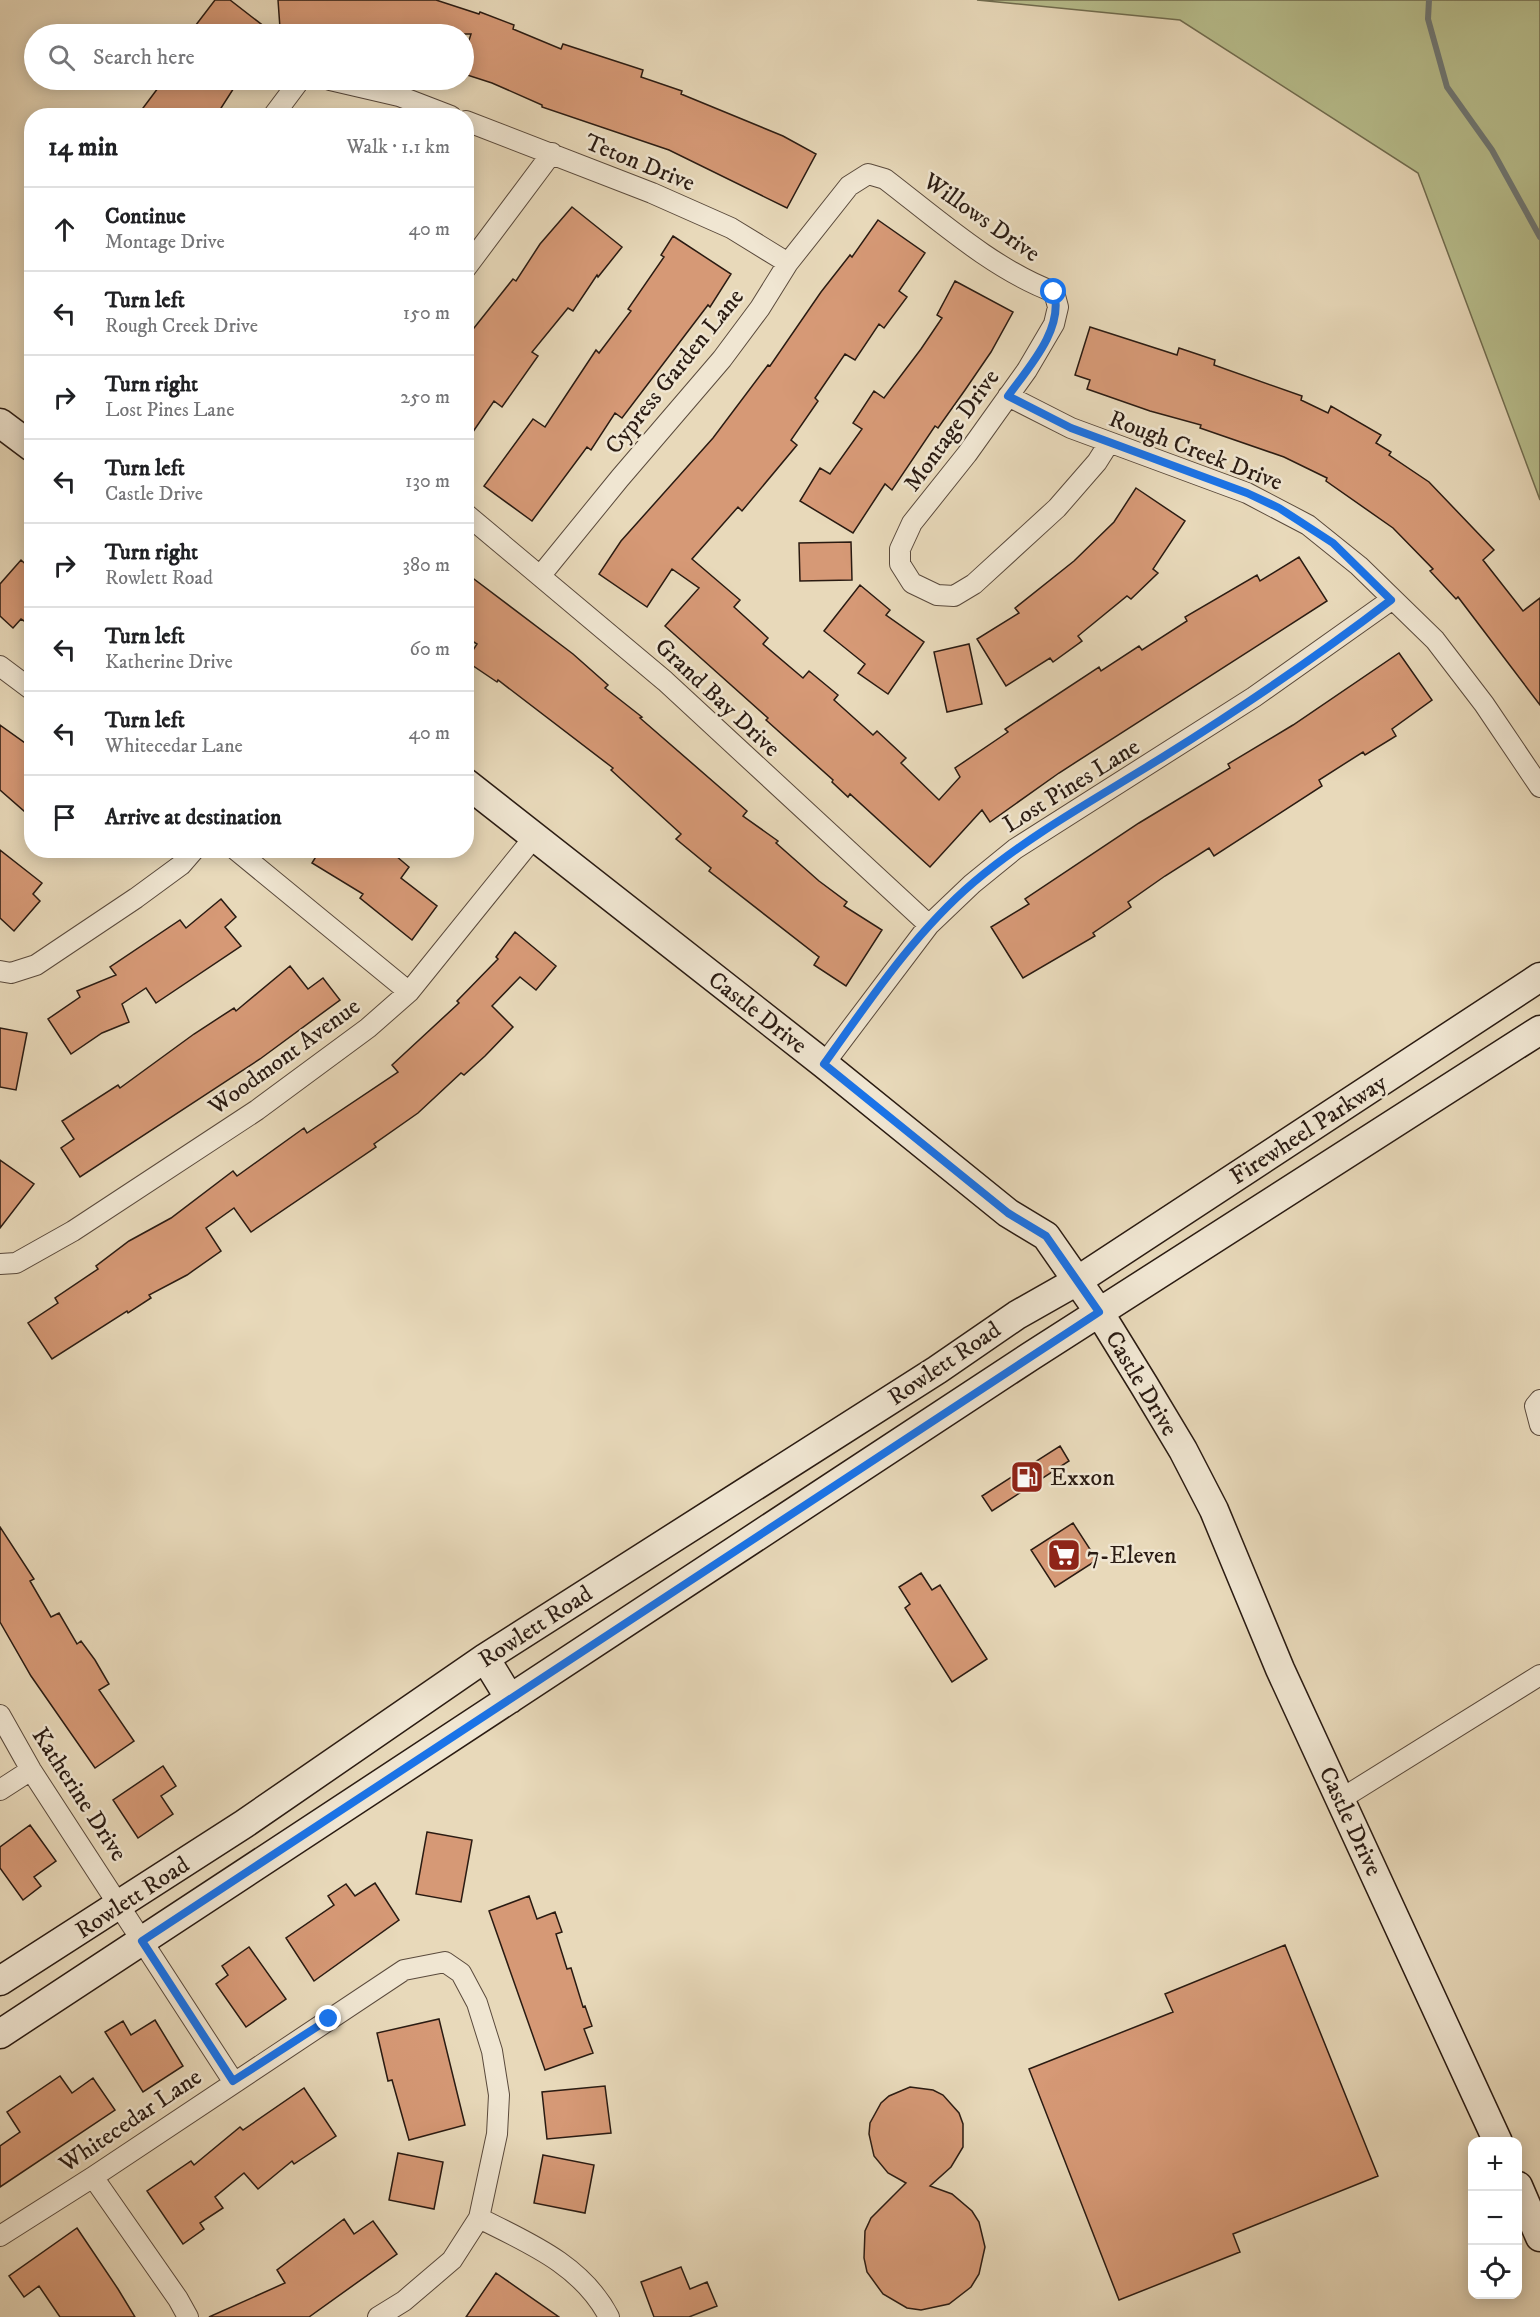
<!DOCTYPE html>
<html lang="en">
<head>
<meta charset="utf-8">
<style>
	:root { --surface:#fff; --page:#f6f6f6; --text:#202124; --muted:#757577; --line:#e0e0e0 }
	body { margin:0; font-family:"IM FELL DW Pica",serif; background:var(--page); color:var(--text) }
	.controls { position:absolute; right:18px; bottom:18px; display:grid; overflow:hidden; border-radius:12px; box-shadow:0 3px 15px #0003 }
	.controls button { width:54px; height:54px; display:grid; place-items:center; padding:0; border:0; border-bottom:2px solid var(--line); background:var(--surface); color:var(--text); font:30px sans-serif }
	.stop { position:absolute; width:18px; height:18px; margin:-14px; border:4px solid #1a73e8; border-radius:50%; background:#fff }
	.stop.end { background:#1a73e8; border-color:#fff; box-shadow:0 2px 6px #0008 }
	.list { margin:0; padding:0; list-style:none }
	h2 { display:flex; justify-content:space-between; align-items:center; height:78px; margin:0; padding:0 24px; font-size:26px }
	h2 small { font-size:20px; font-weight:400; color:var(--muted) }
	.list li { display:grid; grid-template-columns:39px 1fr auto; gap:18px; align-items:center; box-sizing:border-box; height:84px; padding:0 24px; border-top:2px solid var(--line) }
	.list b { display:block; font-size:22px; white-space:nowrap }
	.list p { margin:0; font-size:20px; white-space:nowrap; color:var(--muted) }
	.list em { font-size:20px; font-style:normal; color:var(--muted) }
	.icon { flex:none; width:33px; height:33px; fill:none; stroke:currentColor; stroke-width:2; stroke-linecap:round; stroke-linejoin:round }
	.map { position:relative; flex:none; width:1540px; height:2317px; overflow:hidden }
	.search { position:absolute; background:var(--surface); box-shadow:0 3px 15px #0003; left:24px; top:24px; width:450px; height:66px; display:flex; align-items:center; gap:15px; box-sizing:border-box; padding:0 21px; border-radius:33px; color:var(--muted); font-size:22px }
	.panel { position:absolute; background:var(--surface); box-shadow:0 3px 15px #0003; left:24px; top:108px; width:450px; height:750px; border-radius:24px }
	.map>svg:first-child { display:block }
</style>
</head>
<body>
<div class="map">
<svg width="1540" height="2317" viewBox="0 0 1540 2317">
	<rect width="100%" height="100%" fill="#e8d9ba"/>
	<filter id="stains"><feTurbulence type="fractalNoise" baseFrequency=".00333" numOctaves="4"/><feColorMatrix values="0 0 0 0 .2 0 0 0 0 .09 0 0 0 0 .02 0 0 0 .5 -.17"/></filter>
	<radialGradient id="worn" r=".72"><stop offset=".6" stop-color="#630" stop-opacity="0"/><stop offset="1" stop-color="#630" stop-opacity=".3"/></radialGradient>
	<path fill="#b8bf8e" stroke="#716d50" stroke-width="1.5" d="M 977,0 L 1540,0 L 1540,500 L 1418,173 L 1180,20 Z"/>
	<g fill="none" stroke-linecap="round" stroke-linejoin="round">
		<path stroke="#6f7977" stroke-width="6" d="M 1429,0 L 1428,19 L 1447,87 L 1492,150 L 1540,237"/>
	</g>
	<path fill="#d69976" stroke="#2a1b12" stroke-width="1.5" d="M 215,0 L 230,0 L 274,34 L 189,34 Z
		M 278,0 L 436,0 L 479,14 L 480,12 L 514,25 L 513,29 L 561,49 L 563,44 L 643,70 L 641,77 L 682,91 L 681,94 L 783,136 L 816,154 L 787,208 L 669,150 L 542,107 L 542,105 L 492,83 L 464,74 L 464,56 L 471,34 L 324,34 L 326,25 L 280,28 Z
		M 164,80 L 239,80 L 216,116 L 137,116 Z
		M 572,207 L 622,247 L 598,277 L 597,275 L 573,311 L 568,308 L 532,352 L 538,356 L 502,407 L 494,401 L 466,442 L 466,338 L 513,279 L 516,281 L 540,244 Z
		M 878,220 L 925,253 L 899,291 L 907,297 L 884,328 L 879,324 L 855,360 L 845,354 L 815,398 L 818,401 L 791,440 L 797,445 L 742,511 L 738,507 L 692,559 L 740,600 L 734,607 L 768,638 L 763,644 L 803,678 L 809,671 L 838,695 L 834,700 L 873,735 L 877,731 L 906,758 L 901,763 L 939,800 L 960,777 L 955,768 L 1008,732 L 1005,729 L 1099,667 L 1101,671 L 1139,646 L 1142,650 L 1187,621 L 1185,617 L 1257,575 L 1260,581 L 1299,557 L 1327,601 L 1059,773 L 990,822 L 982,810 L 930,867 L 850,794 L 848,797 L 832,782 L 833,780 L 766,720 L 768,718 L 665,626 L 699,588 L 672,569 L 647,607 L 599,574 L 621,541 L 713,438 L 768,365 L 770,366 L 821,292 L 850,255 L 852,257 Z
		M 673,236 L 731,274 L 710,307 L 708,305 L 622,418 L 615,413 L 591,450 L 587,447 L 532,521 L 484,486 L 533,419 L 545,427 L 596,350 L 599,353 L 631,311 L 628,309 L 664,257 L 661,255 Z
		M 955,281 L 1013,312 L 991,352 L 965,390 L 938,428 L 935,426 L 892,490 L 885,484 L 853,533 L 800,501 L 820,468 L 830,474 L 862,429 L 853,423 L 874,391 L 884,398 L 921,349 L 942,318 L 937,315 Z
		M 1090,327 L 1177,355 L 1179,348 L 1215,360 L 1214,365 L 1302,396 L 1301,400 L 1328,413 L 1331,406 L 1381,435 L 1376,443 L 1391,452 L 1389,455 L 1429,482 L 1494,550 L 1483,560 L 1523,611 L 1540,598 L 1540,705 L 1458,597 L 1456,599 L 1430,571 L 1433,569 L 1393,528 L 1326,481 L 1327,478 L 1284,457 L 1200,428 L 1201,425 L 1150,411 L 1087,389 L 1090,380 L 1075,375 Z
		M 1136,488 L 1185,521 L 1153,569 L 1158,573 L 1131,599 L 1127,596 L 1078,636 L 1082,641 L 1053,662 L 1050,658 L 1006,686 L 977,639 L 1019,613 L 1015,608 L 1074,561 L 1114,522 Z
		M 851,542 L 852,580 L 800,581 L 799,543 Z
		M 21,560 L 32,570 L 32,626 L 21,619 L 13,628 L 0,616 L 0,584 Z
		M 466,573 L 573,654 L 608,685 L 605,688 L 642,717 L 640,718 L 747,811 L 743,816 L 778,841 L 776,843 L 819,881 L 847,902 L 844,906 L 882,930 L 846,986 L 814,965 L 819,957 L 709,871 L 711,868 L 676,839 L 681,834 L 611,770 L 613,768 L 498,680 L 497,682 L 466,661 L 477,644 L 466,637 Z
		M 860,585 L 890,610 L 886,615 L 924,642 L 888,694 L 858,673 L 865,664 L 824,631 Z
		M 969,644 L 982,704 L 947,712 L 934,652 Z
		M 1399,653 L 1432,700 L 1392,729 L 1396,736 L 1365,755 L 1363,752 L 1319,780 L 1322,786 L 1214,856 L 1209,848 L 1165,876 L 1128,902 L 1131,907 L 1093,933 L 1095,936 L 1023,978 L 991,927 L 1029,904 L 1025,899 L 1139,823 L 1230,768 L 1228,764 L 1293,725 Z
		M 0,725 L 32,748 L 32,818 L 0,790 Z
		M 0,850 L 42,883 L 33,894 L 40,901 L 14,931 L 0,918 Z
		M 320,850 L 389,850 L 409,867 L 401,878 L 437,906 L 412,940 L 360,898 L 363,894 L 312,863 Z
		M 221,899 L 236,917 L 225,927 L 241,946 L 156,1003 L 146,988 L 122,1004 L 129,1022 L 102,1033 L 71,1054 L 48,1019 L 80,997 L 77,991 L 116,975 L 110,967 L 180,920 L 186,928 Z
		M 515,932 L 556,966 L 536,990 L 520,977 L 492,1006 L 513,1027 L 485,1056 L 464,1075 L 461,1073 L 418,1113 L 374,1144 L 376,1147 L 251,1232 L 234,1208 L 206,1228 L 221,1251 L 187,1275 L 149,1295 L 151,1298 L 128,1313 L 127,1311 L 52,1359 L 28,1323 L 58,1303 L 55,1298 L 98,1269 L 96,1266 L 129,1241 L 171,1218 L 233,1171 L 237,1176 L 304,1128 L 307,1133 L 398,1072 L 392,1065 L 459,1003 L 457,1001 L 498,959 L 496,957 Z
		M 290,966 L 308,989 L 323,978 L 340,1000 L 260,1059 L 80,1177 L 61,1148 L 74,1139 L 62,1121 L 118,1085 L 120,1088 L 194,1034 L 234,1008 L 236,1011 Z
		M 0,1028 L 27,1033 L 16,1090 L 0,1087 Z
		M 0,1160 L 34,1184 L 0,1228 Z
		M 1060,1446 L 1069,1461 L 992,1511 L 982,1496 Z
		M 1073,1523 L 1097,1560 L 1055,1587 L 1031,1550 Z
		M 0,1527 L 34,1579 L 30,1581 L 51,1617 L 59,1613 L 77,1644 L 81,1641 L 95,1660 L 109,1684 L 99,1690 L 134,1741 L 95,1768 L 31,1676 L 0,1622 Z
		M 921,1573 L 932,1590 L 940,1585 L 987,1659 L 952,1682 L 905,1608 L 910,1604 L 899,1587 Z
		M 163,1766 L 176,1786 L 161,1796 L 173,1814 L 138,1838 L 113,1800 Z
		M 30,1825 L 56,1861 L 34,1877 L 41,1886 L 23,1900 L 0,1868 L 0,1847 Z
		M 427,1832 L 472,1840 L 461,1902 L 416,1894 Z
		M 375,1883 L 399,1920 L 314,1981 L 286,1938 L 334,1905 L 328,1896 L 346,1884 L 355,1896 Z
		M 529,1896 L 537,1919 L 555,1912 L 562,1932 L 556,1934 L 567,1969 L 571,1968 L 583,2007 L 585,2006 L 592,2026 L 584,2029 L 593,2053 L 545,2070 L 489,1911 Z
		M 1285,1945 L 1378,2176 L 1233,2234 L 1240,2252 L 1119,2300 L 1029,2069 L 1173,2012 L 1165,1994 Z
		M 249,1947 L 286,1999 L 246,2027 L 216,1984 L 228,1975 L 222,1966 Z
		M 439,2019 L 465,2125 L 409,2140 L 392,2080 L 388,2081 L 377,2033 Z
		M 155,2020 L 183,2066 L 143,2092 L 105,2032 L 123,2021 L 131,2035 Z
		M 60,2076 L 72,2093 L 93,2078 L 115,2110 L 0,2187 L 0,2146 L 20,2132 L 7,2112 Z
		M 605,2086 L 611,2133 L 547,2139 L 542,2092 Z
		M 910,2087 L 933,2090 L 943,2095 L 959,2113 L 963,2124 L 963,2147 L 951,2167 L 930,2186 L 952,2194 L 972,2211 L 979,2222 L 985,2247 L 979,2274 L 971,2287 L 949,2304 L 921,2310 L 907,2308 L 883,2294 L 867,2272 L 864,2258 L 865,2231 L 871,2218 L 906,2183 L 888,2173 L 874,2156 L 869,2134 L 870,2123 L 881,2103 L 889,2096 Z
		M 304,2088 L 336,2136 L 294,2164 L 292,2161 L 258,2189 L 244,2173 L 215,2197 L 223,2208 L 200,2223 L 204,2229 L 183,2244 L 147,2191 L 191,2161 L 194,2165 L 240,2127 L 243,2130 Z
		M 398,2153 L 443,2162 L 434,2209 L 389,2200 Z
		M 543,2155 L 594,2165 L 585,2213 L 534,2203 Z
		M 344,2219 L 354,2234 L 373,2221 L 397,2254 L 309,2317 L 209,2317 L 285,2283 L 277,2270 Z
		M 77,2228 L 118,2289 L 135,2317 L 60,2317 L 39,2286 L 24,2297 L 9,2276 Z
		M 681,2267 L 690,2289 L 707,2282 L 717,2306 L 689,2317 L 654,2317 L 641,2282 Z
		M 496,2273 L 559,2317 L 466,2317 Z"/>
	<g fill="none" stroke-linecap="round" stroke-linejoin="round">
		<defs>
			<path id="street" d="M 330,80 L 399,96 L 451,116
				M 273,116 L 300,80
				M 466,121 L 652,193 L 731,228 L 788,263
				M 466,268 L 552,153
				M 1008,396 L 1071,428 L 1247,493 L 1308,525 L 1359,566 L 1435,640 L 1484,704 L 1540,787
				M 466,514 L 665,681 L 929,925
				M 541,575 L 620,478 L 722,359 L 760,308 L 788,263 L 849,186 L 868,174 L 885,179 C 936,218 994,270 1054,292 L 1058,307 L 1054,324 L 1027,370 L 967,454 L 912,523 L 900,549 L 900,564 L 912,583 L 937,595 L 954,596 L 974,584 L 1057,508 L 1097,462 L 1109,443
				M 0,666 L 32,690
				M 236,850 L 409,992
				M 0,971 L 11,973 L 36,965 L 136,898 L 181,865 L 194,850
				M 824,1064 L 929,925 L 972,884 L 1015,849 L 1254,697 L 1391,600
				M 0,1264 L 16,1263 L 73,1231 L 257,1110 L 368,1028 L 409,992 L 535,836
				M 1540,1400 L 1535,1406 L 1540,1425
				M 0,1715 L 31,1770 L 233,2081
				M 0,1790 L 31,1770
				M 1341,1799 L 1540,1675
				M 93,2177 L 178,2299 L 188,2317
				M 479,2218 C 529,2243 582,2265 609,2317
				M 0,2236 L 93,2177 L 404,1970 L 445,1962 L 461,1973 L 477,2003 L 492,2051 L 499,2095 L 497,2134 L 479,2218 L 452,2260 L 404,2301 L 378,2317"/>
			<path id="secondary" d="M 0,423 L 32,447
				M 466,783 L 824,1064 L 1008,1213 L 1046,1236 L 1099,1312 L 1144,1385 L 1183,1450 L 1214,1510 L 1280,1669 L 1498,2142
				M 485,1658 L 510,1699
				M 0,1981 L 244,1824 L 485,1658 L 937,1370 L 1017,1315 L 1077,1281 L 1540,977
				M 0,2034 L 1031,1356 L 1540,1030
				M 1518,2186 L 1540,2237"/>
		</defs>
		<use href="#street" stroke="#5a4a3c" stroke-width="22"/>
		<use href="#secondary" stroke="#2a1b12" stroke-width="31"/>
		<use href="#street" stroke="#f0e6d2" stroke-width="20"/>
		<use href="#secondary" stroke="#f0e6d2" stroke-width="28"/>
	</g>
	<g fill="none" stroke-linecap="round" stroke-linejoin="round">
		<path stroke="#1a73e8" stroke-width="8" d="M 329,2019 L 233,2081 L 142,1941 L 1099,1312 L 1046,1236 L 1008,1213 L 824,1064 C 869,1001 914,933 974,882 C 1032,833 1099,797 1163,757 C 1241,708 1318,656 1391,600 L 1333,543 L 1279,508 L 1247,493 L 1071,428 L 1008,396 C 1029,367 1064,329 1054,292"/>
	</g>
	<defs>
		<symbol id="fuel-square" viewBox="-11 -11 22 22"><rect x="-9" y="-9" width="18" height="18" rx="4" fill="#8f2418" stroke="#f0e6d2"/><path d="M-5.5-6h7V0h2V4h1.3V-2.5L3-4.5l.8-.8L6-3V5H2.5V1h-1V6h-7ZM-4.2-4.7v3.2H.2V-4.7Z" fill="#fff"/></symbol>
		<symbol id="supermarket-square" viewBox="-11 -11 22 22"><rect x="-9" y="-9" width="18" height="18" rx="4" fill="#8f2418" stroke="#f0e6d2"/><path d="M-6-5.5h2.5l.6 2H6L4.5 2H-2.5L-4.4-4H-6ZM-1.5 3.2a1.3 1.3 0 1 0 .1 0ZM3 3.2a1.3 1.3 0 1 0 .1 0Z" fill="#fff"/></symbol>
	</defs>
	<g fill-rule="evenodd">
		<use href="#fuel-square" x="1008" y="1458" width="38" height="38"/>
		<use href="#supermarket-square" x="1045" y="1536" width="38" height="38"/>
	</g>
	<g text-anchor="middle" stroke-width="5" stroke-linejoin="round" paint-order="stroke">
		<g font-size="24" fill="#2a1b12" stroke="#f0e6d2">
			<text transform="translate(640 162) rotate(22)" y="8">Teton Drive</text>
			<text transform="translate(982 217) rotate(35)" y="8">Willows Drive</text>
			<text transform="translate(674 371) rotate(-51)" y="8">Cypress Garden Lane</text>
			<text transform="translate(951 430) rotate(-54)" y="8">Montage Drive</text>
			<text transform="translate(1196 450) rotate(21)" y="8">Rough Creek Drive</text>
			<text transform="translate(718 697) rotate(43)" y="8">Grand Bay Drive</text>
			<text transform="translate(1071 785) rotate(-32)" y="8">Lost Pines Lane</text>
			<text transform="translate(758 1012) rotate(38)" y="8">Castle Drive</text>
			<text transform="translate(284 1056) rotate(-36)" y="8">Woodmont Avenue</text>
			<text transform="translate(1308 1129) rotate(-33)" y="8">Firewheel Parkway</text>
			<text transform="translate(944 1363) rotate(-34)" y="8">Rowlett Road</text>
			<text transform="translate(1142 1383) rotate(59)" y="8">Castle Drive</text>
			<text transform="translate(535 1626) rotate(-33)" y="8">Rowlett Road</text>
			<text transform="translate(80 1794) rotate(57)" y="8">Katherine Drive</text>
			<text transform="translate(1351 1821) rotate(65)" y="8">Castle Drive</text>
			<text transform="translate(132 1897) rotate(-33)" y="8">Rowlett Road</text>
			<text transform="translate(130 2120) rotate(-34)" y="8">Whitecedar Lane</text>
		</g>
		<g font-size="24" fill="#2a1b12" stroke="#f0e6d2" text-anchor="start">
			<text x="1050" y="1485">Exxon</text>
			<text x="1087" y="1563">7-Eleven</text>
		</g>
	</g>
	<rect width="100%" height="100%" filter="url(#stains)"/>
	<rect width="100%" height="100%" fill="url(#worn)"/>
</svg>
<div class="controls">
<button>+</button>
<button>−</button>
<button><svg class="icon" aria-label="locate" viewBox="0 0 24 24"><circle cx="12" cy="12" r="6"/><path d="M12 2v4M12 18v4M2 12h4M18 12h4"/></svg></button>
</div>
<div class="stop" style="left:1054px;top:292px"></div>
<div class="stop end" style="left:329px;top:2019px"></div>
<div class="search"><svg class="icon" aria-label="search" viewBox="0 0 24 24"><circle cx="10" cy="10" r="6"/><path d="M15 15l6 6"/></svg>Search here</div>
<section class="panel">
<h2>14 min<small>Walk · 1.1 km</small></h2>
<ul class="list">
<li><svg class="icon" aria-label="ahead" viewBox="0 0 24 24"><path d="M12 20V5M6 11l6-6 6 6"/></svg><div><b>Continue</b><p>Montage Drive</p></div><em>40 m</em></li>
<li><svg class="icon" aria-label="left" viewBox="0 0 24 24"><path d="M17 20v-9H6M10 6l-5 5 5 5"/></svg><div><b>Turn left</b><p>Rough Creek Drive</p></div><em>150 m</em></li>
<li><svg class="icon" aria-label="right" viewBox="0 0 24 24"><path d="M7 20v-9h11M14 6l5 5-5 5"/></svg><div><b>Turn right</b><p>Lost Pines Lane</p></div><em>250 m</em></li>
<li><svg class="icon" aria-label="left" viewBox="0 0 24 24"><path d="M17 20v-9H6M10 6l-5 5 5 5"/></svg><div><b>Turn left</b><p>Castle Drive</p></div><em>130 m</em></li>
<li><svg class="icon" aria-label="right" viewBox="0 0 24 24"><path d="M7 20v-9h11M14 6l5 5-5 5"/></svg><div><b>Turn right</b><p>Rowlett Road</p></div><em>380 m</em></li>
<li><svg class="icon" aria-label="left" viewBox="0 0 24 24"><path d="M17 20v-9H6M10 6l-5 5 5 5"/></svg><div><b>Turn left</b><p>Katherine Drive</p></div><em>60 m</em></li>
<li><svg class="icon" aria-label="left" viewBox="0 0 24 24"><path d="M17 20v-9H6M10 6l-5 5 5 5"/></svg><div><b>Turn left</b><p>Whitecedar Lane</p></div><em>40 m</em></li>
<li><svg class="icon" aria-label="arrive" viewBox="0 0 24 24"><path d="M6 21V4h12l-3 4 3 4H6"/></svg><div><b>Arrive at destination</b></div></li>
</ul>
</section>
</div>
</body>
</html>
